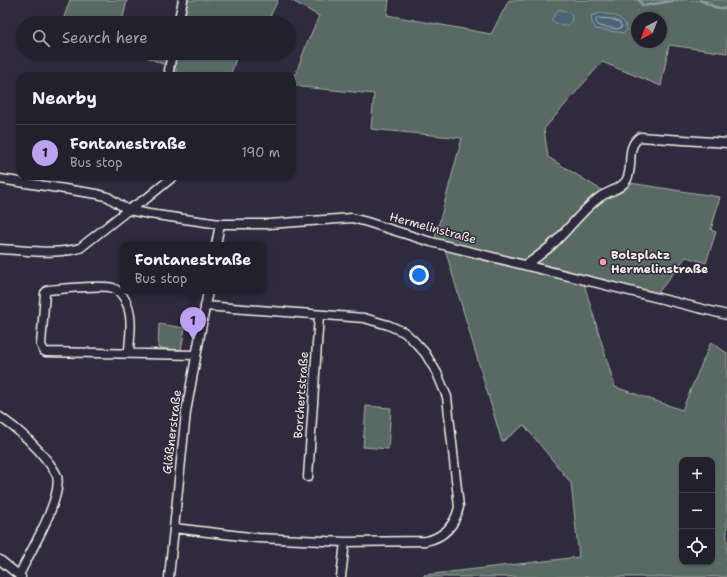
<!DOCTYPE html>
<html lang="en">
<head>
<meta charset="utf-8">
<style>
	:root { --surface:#23202e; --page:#2b2836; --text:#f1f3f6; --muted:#a3a3aa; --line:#403e4a; --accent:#bca0f2 }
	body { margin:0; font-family:"Shantell Sans",sans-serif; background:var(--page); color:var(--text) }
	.controls { position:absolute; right:12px; bottom:12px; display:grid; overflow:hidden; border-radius:8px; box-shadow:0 1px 3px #0004 }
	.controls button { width:36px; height:36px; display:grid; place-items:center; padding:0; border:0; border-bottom:1px solid var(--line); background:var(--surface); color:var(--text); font:20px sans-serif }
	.compass { position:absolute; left:631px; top:12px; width:36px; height:36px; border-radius:50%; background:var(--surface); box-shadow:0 1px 3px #0004; rotate:222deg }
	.you { position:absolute; left:419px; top:275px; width:14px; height:14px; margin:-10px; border:3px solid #fff; border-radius:50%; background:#1a73e8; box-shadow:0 0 0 6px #1a73e833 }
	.badge { display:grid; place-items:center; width:26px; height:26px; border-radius:50%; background:var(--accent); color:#111; font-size:13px; font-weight:700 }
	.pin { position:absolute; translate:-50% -33px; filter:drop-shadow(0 1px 2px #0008) }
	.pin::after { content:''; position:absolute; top:21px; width:14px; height:12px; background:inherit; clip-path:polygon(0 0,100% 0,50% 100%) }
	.popup { position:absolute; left:120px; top:242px; width:146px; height:52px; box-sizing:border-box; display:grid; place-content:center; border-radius:8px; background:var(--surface); filter:drop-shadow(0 1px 3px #0005); font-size:13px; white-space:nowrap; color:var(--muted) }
	.popup b { font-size:15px; color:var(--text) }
	.popup::after { content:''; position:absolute; left:50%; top:100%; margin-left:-8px; border:8px solid transparent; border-top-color:var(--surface) }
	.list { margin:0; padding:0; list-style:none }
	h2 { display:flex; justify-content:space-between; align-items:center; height:52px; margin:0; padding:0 16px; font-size:17px }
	h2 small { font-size:13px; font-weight:400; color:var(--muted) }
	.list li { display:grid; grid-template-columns:26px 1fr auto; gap:12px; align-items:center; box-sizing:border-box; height:56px; padding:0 16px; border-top:1px solid var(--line) }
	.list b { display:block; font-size:15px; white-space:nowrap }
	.list p { margin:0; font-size:13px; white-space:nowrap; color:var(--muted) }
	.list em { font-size:13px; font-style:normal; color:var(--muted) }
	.icon { flex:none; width:22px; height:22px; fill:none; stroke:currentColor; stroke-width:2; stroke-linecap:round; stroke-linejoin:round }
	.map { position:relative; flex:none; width:727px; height:577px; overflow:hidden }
	.search { position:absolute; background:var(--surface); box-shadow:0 1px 3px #0004; left:16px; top:16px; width:280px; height:44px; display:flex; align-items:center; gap:10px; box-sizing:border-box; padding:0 14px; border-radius:22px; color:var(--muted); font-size:15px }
	.panel { position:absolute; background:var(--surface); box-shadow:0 1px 3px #0004; left:16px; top:72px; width:280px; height:108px; border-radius:12px }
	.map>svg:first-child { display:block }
</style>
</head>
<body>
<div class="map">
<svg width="727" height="577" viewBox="0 0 727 577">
	<rect width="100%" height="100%" fill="#2f2a3d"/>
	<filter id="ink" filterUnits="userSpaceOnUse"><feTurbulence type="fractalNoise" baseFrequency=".025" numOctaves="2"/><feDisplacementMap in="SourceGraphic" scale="8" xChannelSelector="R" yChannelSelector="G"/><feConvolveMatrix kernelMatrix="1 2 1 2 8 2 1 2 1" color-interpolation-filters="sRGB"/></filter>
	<g filter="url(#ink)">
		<path fill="#596b64" stroke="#a6aea6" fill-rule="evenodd" d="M 70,0 L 127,0 L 123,18 L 148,23 L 62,23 Z
			M 186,0 L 278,0 L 267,23 L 182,23 Z
			M 291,0 L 389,0 L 387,15 L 491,34 L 509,0 L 727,0 L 727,53 L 669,45 L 661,86 L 602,62 L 544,129 L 548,157 L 606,193 L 630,183 L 720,197 L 711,230 L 716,232 L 706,263 L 686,257 L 657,294 L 435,238 L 462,138 L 371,129 L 374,94 L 302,87 L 292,84 L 307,43 L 319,16 ZM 637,18 L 661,18 L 661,42 L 637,42 Z
			M 137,53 L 168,53 L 165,65 Z
			M 177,53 L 238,53 L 230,76 L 177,76 L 175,64 Z
			M 445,249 L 584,284 L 615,387 L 682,410 L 711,342 L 727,353 L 727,577 L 424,577 L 424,575 L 579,557 L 571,483 L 524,425 L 502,442 ZM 682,460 L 712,460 L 712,562 L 682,562 Z
			M 159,324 L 185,328 L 181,350 L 158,348 Z
			M 366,406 L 391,408 L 388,449 L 363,447 Z"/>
		<path fill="#4b6374" stroke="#8f9ca2" d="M 559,9 L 571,14 C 573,19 571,26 564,26 C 560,26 555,22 551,20 Z
			M 600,13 C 613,15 624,16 627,30 L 624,33 L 596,29 L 592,23 L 591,16 Z"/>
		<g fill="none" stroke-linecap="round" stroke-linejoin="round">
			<path stroke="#b0b8ba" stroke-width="1" d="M 597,18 L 611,19 L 619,22 L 622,27 L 618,29 L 599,26 L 596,22 Z"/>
			<path stroke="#8f9ca2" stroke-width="2.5" d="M 639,0 L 643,6 L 677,0
				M 700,0 L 715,7 L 727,9"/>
			<defs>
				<path id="minor" d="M 178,23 L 183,0
					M 170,76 L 169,70 L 172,53
					M 0,179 L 97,194 L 108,197 L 128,210 L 149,214 L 220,224 L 269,224 L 352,218 L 367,222 L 431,242 L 727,315
					M 216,245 L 220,224
					M 0,249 C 25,250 56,255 80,248 L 128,210 L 147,198 L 174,176
					M 526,265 C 536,258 546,251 555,242 C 570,228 583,209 600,197 C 608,191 620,190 626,181 C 635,167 624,148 640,137 L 727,143
					M 129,353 C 129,341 132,328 130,316 C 129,305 123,292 113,288 C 104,284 60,289 48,290 L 45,293 L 41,345 L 44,351 L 46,352 L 196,355
					M 0,417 C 19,430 35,444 49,463 C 52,467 55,471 57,476 C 63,498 29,554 19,575
					M 308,477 L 319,315
					M 174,528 L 258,538 L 345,542 L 426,541 C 444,537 455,525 459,507 L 447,397 L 437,373 L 425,353 L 413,340 L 404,332 L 388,325 L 364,318 L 205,306
					M 0,560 L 21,577
					M 169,577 L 186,412 L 208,291
					M 341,577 L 345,542"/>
			</defs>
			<use href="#minor" stroke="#f4f1e8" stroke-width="11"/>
			<use href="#minor" stroke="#2f2a3d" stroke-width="8"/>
		</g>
	</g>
	<circle fill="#ff9aa2" stroke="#2f2a3d" stroke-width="1.5" cx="603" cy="262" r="4"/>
	<g text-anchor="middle" stroke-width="3" stroke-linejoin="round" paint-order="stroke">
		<g font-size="12" fill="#f4f1e8" stroke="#2f2a3d">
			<text transform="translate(433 228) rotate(15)" y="4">Hermelinstraße</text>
			<text transform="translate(301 395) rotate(-86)" y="4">Borchertstraße</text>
			<text transform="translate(172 432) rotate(-83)" y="4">Gläßnerstraße</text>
		</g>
		<g font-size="12" font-weight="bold" fill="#f4f1e8" stroke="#2f2a3d" text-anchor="start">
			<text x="611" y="259">Bolzplatz<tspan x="611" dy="14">Hermelinstraße</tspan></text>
		</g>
	</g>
</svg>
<div class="controls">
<button>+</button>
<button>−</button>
<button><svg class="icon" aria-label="locate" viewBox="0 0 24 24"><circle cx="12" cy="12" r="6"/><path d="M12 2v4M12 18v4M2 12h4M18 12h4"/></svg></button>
</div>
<svg class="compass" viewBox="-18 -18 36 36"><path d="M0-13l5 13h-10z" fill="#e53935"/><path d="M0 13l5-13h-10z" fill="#a3a3aa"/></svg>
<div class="you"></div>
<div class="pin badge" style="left:193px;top:340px">1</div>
<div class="popup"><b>Fontanestraße</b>Bus stop</div>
<div class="search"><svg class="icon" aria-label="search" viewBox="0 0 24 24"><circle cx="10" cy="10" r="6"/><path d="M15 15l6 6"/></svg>Search here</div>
<section class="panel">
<h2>Nearby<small></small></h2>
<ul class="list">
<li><span class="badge">1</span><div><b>Fontanestraße</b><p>Bus stop</p></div><em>190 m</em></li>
</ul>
</section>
</div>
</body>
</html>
